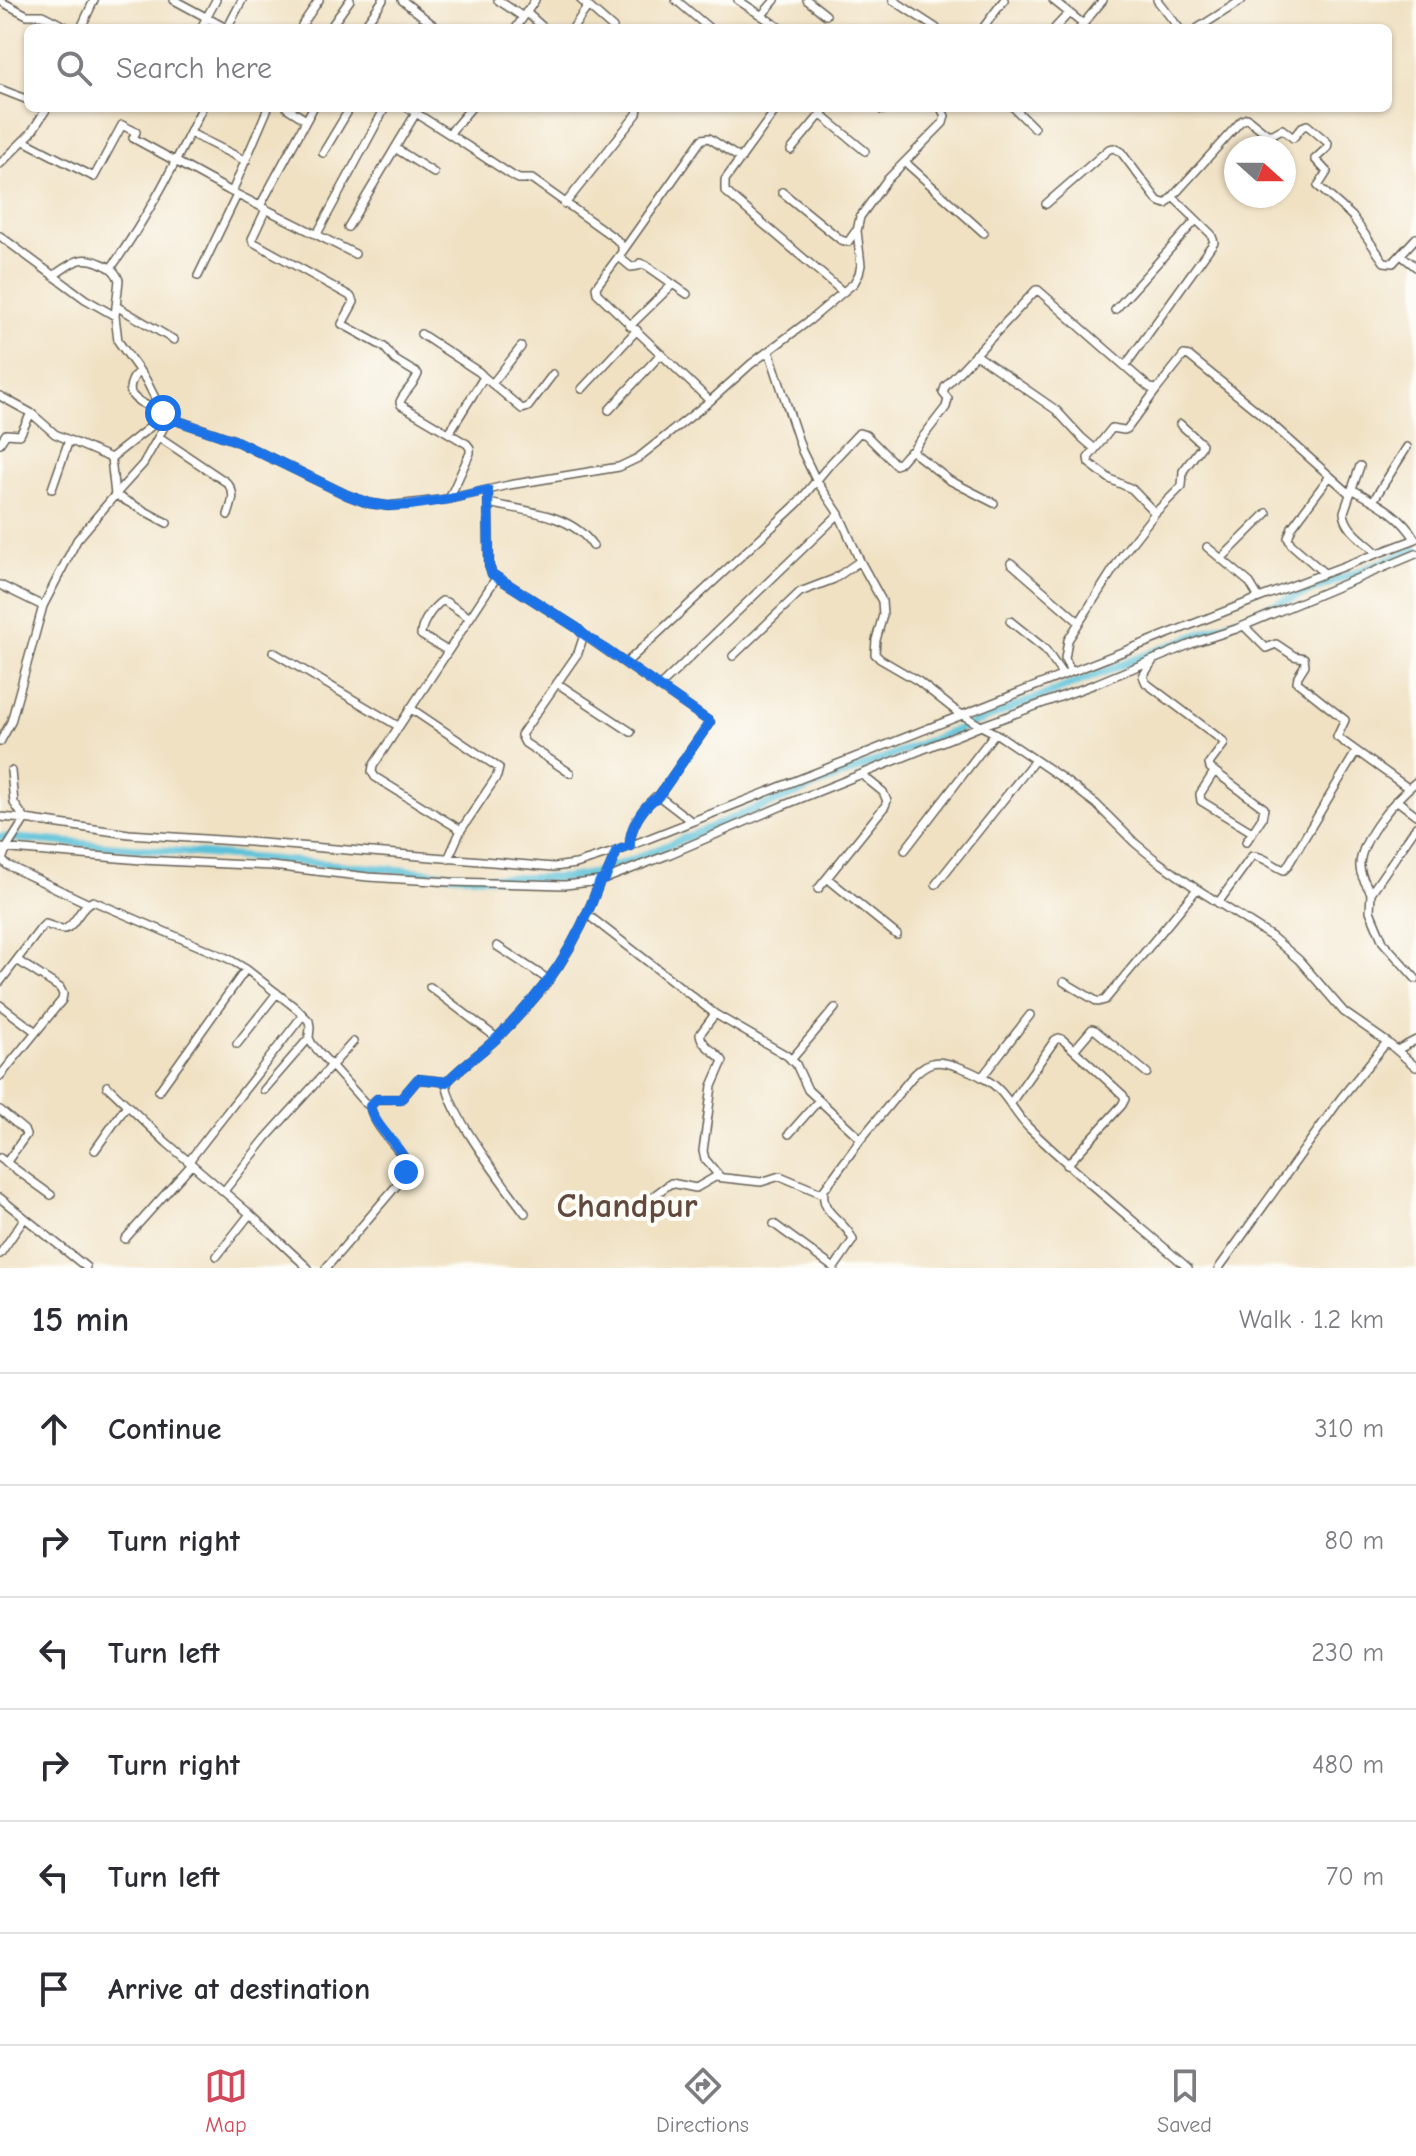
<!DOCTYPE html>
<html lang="en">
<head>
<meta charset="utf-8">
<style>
	:root { --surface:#fff; --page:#f2f2f3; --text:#2b2b33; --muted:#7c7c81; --line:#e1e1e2; --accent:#d1495b }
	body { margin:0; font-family:"Comic Neue",sans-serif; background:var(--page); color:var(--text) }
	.compass { position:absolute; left:1224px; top:136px; width:72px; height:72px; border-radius:50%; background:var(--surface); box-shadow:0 2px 6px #0004; rotate:111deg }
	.stop { position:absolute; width:24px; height:24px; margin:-18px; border:6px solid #1a73e8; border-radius:50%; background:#fff }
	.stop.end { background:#1a73e8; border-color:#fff; box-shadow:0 2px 8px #0008 }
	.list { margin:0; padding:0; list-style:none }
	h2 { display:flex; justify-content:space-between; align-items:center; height:104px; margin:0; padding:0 32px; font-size:34px }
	h2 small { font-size:26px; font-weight:400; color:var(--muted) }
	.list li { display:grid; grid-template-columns:52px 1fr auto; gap:24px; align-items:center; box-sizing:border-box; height:112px; padding:0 32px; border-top:2px solid var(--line) }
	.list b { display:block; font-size:30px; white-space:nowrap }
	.list em { font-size:26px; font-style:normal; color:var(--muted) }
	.icon { flex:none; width:44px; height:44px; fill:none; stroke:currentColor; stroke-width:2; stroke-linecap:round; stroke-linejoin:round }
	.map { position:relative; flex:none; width:1416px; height:1268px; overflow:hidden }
	.search { position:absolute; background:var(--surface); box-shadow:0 2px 6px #0004; left:24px; right:24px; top:24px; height:88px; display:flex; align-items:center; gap:20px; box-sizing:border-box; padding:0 28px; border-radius:12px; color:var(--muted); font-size:30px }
	.sheet { height:776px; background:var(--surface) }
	nav { display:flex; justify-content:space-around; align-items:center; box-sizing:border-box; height:112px; border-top:2px solid var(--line); background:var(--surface); font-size:22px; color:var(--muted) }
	nav a { display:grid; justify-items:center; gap:4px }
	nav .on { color:var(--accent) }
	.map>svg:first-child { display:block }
</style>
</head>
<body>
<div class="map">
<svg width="1416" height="1268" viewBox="0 0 1416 1268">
	<rect width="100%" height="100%" fill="#fdfcf7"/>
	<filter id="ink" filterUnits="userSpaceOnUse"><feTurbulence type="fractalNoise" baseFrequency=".0125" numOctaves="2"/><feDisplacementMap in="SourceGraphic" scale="16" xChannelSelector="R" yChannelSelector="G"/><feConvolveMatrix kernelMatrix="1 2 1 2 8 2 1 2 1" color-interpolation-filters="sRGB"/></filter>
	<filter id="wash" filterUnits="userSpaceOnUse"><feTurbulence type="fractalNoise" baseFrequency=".006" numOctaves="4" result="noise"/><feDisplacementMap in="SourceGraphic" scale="32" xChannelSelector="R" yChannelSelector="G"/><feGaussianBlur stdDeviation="1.8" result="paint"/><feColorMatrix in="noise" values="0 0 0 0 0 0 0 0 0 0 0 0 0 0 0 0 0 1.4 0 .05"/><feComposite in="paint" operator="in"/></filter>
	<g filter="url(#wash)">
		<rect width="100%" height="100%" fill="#f0e1c3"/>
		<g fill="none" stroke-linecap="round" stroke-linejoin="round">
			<path stroke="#5ac1d8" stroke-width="8" d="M 0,837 L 497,878 L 567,878 L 591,874 L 635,859 L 748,812 L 1416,549"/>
		</g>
	</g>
	<g filter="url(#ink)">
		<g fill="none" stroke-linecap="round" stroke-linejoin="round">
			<defs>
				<path id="minor" d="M 174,0 L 226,28 L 228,27 L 242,0
					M 402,0 L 437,28
					M 498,0 L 523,17
					M 581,0 L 613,28
					M 676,0 L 709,28
					M 738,0 L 780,28
					M 807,0 L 826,15
					M 893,0 L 936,28
					M 1053,0 L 1083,24
					M 1157,0 L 1179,28
					M 2,2 L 27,15 L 42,15 L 68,28
					M 526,12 L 544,28
					M 762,15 L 775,0
					M 302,25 L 319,0
					M 81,28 L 94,0
					M 201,28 L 216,0
					M 330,28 L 350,0
					M 363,28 L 383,0
					M 516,28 L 535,0
					M 573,28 L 588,6
					M 983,28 L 1004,0
					M 1055,28 L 1069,13
					M 1080,28 L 1103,0
					M 1198,28 L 1242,0
					M 0,89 L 28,100
					M 287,108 L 306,120
					M 408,108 L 449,134
					M 471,108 L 449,134 L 513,176 L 519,179 L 532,179 L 616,239 L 622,246 L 622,252 L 596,287 L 597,293 L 710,401 L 751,364 L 810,320 L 854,283 L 859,274 L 861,265 L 857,231 L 860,217 L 886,181 L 943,123 L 945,116 L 941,108
					M 777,108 L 725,180 L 725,191 L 843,292
					M 879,108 L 882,110 L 887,108
					M 1014,108 L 1034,128
					M 820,114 L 865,151
					M 190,133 L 246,161
					M 24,141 L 94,177 L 122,125 L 136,132 L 133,138 L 228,190 L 355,254
					M 395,148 L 434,173
					M 791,150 L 826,108
					M 323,153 L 350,108
					M 905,162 L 984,233
					M 0,164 L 31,133 L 47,108
					M 232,192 L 268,108
					M 782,192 L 841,240 L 848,242 L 855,232
					M 565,204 L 637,114 L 638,108
					M 1046,204 L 1109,149 L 1114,148 L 1121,152 L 1158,201 L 1166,204 L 1241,121 L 1247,118 L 1267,134 L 1273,134 L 1282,129 L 1293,138 L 1302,127 L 1307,125 L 1326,141 L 1328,143 L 1327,148 L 1315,159 L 1327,172 L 1318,186 L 1352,216 L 1384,262 L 1393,263 L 1416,238
					M 260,206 L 313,108
					M 266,209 L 252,239 L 253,242 L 350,296 L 354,302 L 342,324 L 384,347 L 395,360 L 418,374 C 414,385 404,392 400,402 L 401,405 L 467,444 L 470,448 L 470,453 L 449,499
					M 348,227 L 416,113
					M 317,234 L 385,108
					M 0,236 L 85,299 L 115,316
					M 622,252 L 702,139 L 709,138 L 741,159
					M 1401,255 L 1416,267
					M 619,257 L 631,267 L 638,266 L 640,263 L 647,266 L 687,294
					M 111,268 C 148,217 175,164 202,108
					M 53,276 C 71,264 79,254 100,263 C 110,267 115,270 119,280 L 115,316 L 118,341 L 146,380 L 164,416
					M 198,276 L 237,195
					M 116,306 L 174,340
					M 1115,310 L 1196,220
					M 630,326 L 673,284
					M 421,334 L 479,372 L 484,377 L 449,433
					M 769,351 L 802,451 L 816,480 L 839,514 L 860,561 L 882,601 L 883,615 L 876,640 L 875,654 L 880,659 L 918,681 L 956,711 L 981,726 L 1000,736 L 1059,776 L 1096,804 L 1135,843 L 1157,861 L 1197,889 L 1272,937 L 1299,960 L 1344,1012 L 1387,1042 L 1416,1067
					M 975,354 L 1056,410 L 1081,437 L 1095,449
					M 1125,366 L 1214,242 L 1211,234 L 1173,197
					M 139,370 C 117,397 140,402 163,413
					M 484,377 L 522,409 L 528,407 L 553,374
					M 492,384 L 521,347
					M 582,389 L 637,330
					M 0,396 L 31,413 L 55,434 L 111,458 L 164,416 L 234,440 L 347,495 L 368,503 L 388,506 L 449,499 L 509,485 L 619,467 L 638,458 L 710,401
					M 609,410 L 661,354
					M 159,437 L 226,482 C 237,493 232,502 228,515
					M 0,443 L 6,434 L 20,435 L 31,413
					M 912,451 L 946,407 L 948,399 L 943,393 L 945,387 L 1036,290 L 1038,290 L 1150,388 L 1157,389 L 1184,355 L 1189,356 L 1257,411 L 1350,494
					M 1360,466 L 1344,512 C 1345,530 1365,541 1377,553
					M 52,489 L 69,440
					M 1352,489 C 1378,504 1399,513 1415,539
					M 488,490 L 489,566 L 492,574 L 577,628 L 584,635 L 578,653 L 521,735 L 525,743 L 570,773
					M 1373,501 L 1407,447
					M 488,503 C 523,511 572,513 593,546
					M 1155,513 L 1132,489 L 1110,479 L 1089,463 L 1088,458 L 1112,428 L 1124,430 L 1127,429 L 1157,389
					M 167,523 L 115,495 L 143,464 L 169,418
					M 1207,547 L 1250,583 L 1259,598
					M 1221,559 L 1267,513
					M 1011,563 L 1079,622
					M 1324,573 L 1291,544 L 1288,538 L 1292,527 L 1330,476
					M 0,585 L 43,606
					M 1010,621 L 1045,649 L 1063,675
					M 1244,626 L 1266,648 L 1276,644 L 1294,656 L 1304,658 L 1305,665 L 1298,676 L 1297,682 L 1345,720 L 1337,737 L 1408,788
					M 584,635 L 710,722 L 658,797
					M 448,651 L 421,635 C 421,624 432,608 442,601 L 446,602 L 470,618
					M 273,652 L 398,726
					M 733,656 L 800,592 L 834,579 L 860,561
					M 1152,662 L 1143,676 L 1146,683 L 1223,741 L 1224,744 L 1209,764 L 1210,768 L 1264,808 L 1262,818 L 1246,842
					M 626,663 L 798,503 L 830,464 L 859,433 L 866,435 L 896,465 C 903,462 905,453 912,451 L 949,480 L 994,503
					M 1071,672 L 1065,659 L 1068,640 L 1123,554 L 1155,513 L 1182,486 L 1183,471 L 1201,447 L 1202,444 L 1180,424
					M 557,683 L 631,732
					M 659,687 L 839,514
					M 410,708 L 499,768 L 497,776 L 461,830 L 448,859
					M 0,742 L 11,722 L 43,606 L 77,540 L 115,495 L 111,458
					M 11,771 L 14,803 L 25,819 L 6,849 L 2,860 L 7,865 L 87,903
					M 1214,772 L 1200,794 L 1201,801 L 1252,832
					M 1396,800 L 1416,815
					M 0,817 L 25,819 L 129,834 L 250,842 L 554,867 L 576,864 L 617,851 L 1259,598 L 1416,539
					M 1416,827 L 1371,893 L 1370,911 L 1383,942 L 1416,979
					M 461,830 L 375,777 L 372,772 L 373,766 L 496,578
					M 630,846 C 629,827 642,810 655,797 L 661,798 L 691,821
					M 0,848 L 141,860 L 272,866 L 368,877 L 450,882 L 565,885 L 600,881 L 670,854 L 782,806 L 981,726 L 1095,684 L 1196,642 L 1236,629 L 1416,554
					M 905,850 L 995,733
					M 827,878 L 897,935
					M 605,879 L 617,851
					M 936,884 L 1035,760
					M 818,889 L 885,806 L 887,801 L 883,792 L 862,775
					M 1371,893 C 1366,884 1359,874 1360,864 C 1362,837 1396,798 1416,782
					M 1218,903 L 1252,856 C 1263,855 1273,866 1284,870 L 1287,867 L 1356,752
					M 588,915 L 715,1014 L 786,1055 L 796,1064 L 808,1090 L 861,1139
					M 497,946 L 549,980
					M 0,982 L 41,928 L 45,924 C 50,925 60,930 65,929 C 75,926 80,906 93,901 L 229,959 L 246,969 L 297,1009 L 309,1021 L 310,1027 L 309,1038 L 312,1044 L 364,1102 L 370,1106 C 374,1126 393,1143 406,1160 L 407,1166 L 403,1178 L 326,1268
					M 1064,982 L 1098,1002 L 1105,1000 L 1197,889
					M 430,987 L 497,1038
					M 0,1005 L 36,1032
					M 715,1014 L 700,1034 C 702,1047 716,1051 723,1061 L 712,1086 L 703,1151 L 705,1159 L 720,1177
					M 237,1044 L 277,993
					M 1074,1050 L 1092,1029 L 1095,1030 L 1147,1073
					M 1397,1050 L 1416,1040
					M 791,1060 L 835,1008
					M 0,1076 L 62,1000 L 63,994 L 60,988 L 17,960
					M 982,1077 L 1030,1015
					M 107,1086 L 167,1143 L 250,1214 L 308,1268
					M 264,1090 L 309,1038
					M 159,1091 L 246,969
					M 1010,1104 L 1055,1040 L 1059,1038 L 1063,1040 L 1123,1095 L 1125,1099 L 1122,1105 L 1067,1165
					M 370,1106 L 377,1099 L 401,1099 L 418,1079 L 447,1082
					M 0,1110 L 24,1130 L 26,1135 L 6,1163
					M 789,1134 L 819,1100
					M 95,1150 L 127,1105
					M 0,1158 L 51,1195
					M 189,1161 L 303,1015
					M 224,1191 L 266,1138 L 353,1042
					M 0,1198 L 86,1267
					M 634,1210 L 671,1183 L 696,1188 L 715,1177 L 761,1182 L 780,1176 L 823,1194
					M 525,1213 C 508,1190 443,1106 447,1082 C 462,1065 483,1052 499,1036 C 548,988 577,946 600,881
					M 774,1224 L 834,1268
					M 125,1239 L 192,1164
					M 0,1254 L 24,1219
					M 217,1256 L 250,1214
					M 834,1268 L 853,1240 C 845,1219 820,1215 824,1190 L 861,1139 L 912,1077 C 918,1071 924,1065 932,1063 C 944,1059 974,1072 985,1079 C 1006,1090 1013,1113 1030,1129 C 1081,1178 1135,1222 1188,1268
					M 1219,1268 L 1341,1098 L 1387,1042"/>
			</defs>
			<use href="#minor" stroke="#666156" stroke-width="10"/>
			<use href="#minor" stroke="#fff" stroke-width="7"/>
		</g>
	</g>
	<g fill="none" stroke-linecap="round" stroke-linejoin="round" filter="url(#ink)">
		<path stroke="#1a73e8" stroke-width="10" d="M 163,413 L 164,416 L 169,418 L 234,440 L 347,495 L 368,503 L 388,506 L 410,505 L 449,499 L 488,490 L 489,566 L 492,574 L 577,628 L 582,633 L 710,722 L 658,797 C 643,805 629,828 630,846 L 617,851 L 605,879 L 600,881 C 577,946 547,988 499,1036 C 483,1052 462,1065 447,1082 L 418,1079 L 401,1099 L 377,1099 L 370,1106 C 375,1131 409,1149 406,1172"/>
	</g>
	<g text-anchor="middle" stroke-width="8" stroke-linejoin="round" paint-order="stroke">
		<g font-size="34" font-weight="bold" fill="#62493d" stroke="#fdfcf7">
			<text x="627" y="1217">Chandpur</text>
		</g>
	</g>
</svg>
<svg class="compass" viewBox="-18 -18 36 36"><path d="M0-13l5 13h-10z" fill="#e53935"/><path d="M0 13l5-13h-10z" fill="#7c7c81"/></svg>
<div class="stop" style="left:163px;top:413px"></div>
<div class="stop end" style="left:406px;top:1172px"></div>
<div class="search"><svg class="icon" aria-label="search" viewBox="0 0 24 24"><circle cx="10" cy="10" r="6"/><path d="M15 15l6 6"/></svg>Search here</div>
</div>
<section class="sheet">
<h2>15 min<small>Walk · 1.2 km</small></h2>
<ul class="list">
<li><svg class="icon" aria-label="ahead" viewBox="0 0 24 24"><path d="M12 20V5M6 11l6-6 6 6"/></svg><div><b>Continue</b></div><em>310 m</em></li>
<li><svg class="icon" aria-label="right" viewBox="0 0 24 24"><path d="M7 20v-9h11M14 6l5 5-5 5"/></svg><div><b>Turn right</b></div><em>80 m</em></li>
<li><svg class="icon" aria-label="left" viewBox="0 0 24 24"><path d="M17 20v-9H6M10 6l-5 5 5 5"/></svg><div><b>Turn left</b></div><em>230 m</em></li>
<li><svg class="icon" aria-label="right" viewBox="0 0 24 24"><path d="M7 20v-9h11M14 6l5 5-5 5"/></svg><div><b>Turn right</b></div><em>480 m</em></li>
<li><svg class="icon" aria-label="left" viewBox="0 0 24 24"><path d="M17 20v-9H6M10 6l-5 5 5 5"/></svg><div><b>Turn left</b></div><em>70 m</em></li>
<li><svg class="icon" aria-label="arrive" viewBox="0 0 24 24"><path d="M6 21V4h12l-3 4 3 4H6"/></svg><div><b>Arrive at destination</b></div></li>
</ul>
</section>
<nav>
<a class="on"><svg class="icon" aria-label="map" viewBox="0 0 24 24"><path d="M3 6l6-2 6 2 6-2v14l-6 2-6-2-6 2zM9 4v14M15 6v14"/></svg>Map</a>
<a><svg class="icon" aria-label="directions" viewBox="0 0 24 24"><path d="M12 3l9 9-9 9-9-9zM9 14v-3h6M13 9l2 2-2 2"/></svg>Directions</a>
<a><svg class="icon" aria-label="saved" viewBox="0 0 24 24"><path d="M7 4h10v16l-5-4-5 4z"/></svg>Saved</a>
</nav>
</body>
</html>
